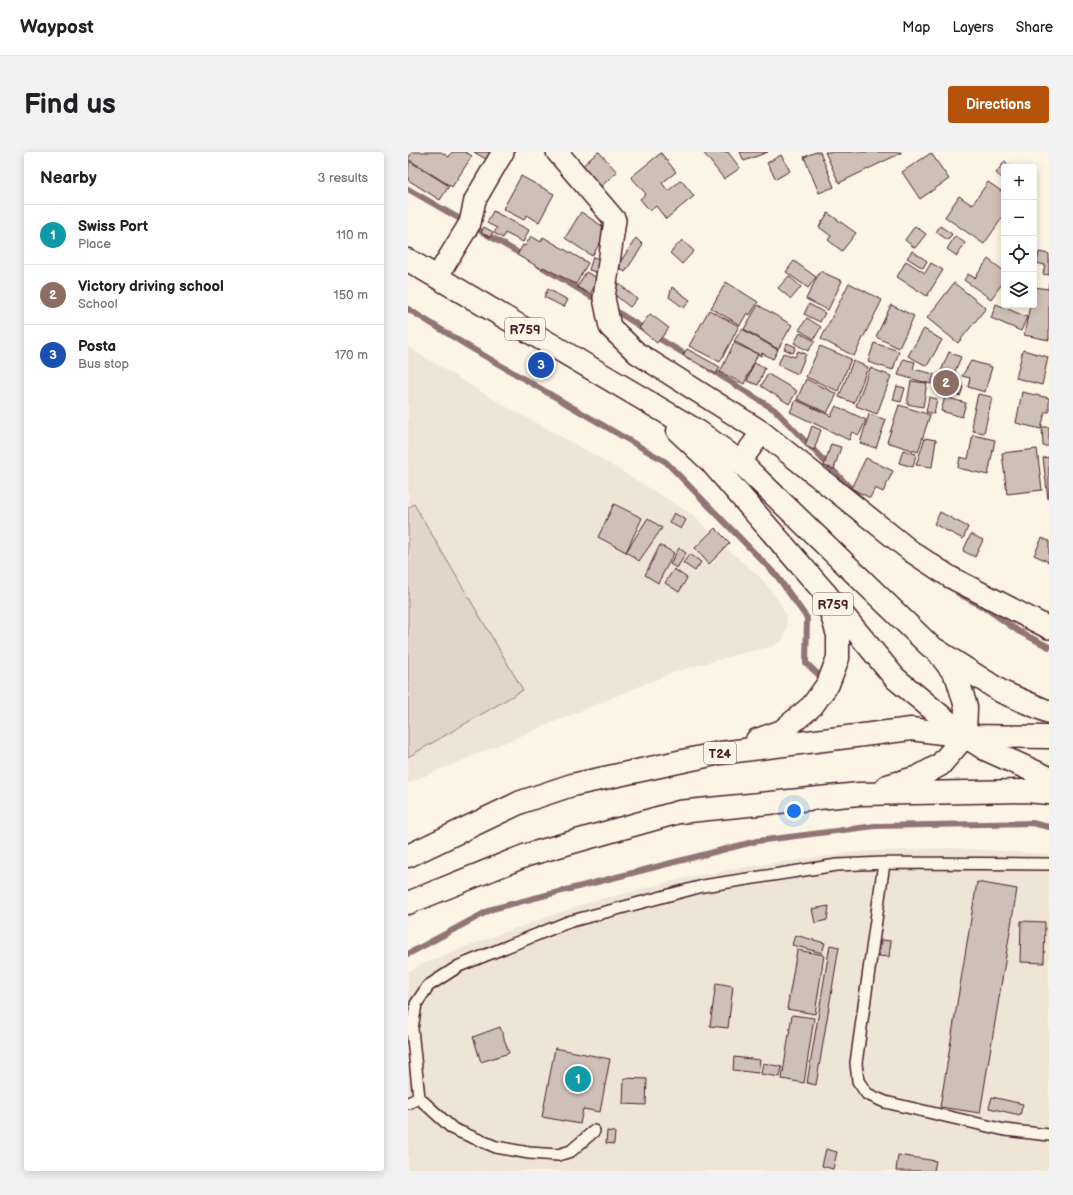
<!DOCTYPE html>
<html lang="en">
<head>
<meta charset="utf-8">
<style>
	:root { --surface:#fff; --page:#f2f2f2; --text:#202124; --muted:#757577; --line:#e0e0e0; --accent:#b45309 }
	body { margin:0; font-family:"Balsamiq Sans",sans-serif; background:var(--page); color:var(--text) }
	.controls { position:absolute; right:12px; top:12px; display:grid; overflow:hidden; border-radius:4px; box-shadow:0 2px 10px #0003 }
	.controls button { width:36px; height:36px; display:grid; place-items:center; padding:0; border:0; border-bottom:1px solid var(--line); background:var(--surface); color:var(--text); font:20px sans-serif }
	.you { position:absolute; left:386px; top:659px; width:14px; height:14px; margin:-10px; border:3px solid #fff; border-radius:50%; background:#1a73e8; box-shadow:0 0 0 6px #1a73e833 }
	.badge { display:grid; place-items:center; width:26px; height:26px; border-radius:50%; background:var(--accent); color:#fff; font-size:13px; font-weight:700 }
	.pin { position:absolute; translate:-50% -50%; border:2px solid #fff; box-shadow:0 1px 4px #0006 }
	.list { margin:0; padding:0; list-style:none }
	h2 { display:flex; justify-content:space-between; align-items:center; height:52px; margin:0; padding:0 16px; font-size:17px }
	h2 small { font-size:13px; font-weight:400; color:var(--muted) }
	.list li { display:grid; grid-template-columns:26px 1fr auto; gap:12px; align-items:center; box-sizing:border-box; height:60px; padding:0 16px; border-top:1px solid var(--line) }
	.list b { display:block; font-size:15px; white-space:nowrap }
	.list p { margin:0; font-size:13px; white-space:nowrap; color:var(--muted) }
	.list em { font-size:13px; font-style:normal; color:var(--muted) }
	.icon { flex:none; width:22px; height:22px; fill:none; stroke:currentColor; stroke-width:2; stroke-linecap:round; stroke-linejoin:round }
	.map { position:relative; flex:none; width:641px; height:1019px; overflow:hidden; border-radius:4px }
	header { display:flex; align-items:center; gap:24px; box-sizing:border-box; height:56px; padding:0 20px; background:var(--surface); border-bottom:1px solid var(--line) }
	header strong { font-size:19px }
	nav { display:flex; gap:22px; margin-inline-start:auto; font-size:14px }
	.intro { display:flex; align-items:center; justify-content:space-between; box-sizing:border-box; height:96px; padding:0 24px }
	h1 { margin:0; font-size:28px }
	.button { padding:10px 18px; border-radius:4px; background:var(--accent); color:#fff; font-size:14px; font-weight:700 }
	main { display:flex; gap:24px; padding:0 24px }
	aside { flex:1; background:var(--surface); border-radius:4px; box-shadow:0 2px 10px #0003 }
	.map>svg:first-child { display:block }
</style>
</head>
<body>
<header>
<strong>Waypost</strong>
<nav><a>Map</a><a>Layers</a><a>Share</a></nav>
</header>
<div class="intro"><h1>Find us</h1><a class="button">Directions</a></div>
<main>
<aside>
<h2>Nearby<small>3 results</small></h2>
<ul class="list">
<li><span class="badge" style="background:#0f9aa8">1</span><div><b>Swiss Port</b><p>Place</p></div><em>110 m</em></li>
<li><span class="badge" style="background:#8d6e63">2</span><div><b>Victory driving school</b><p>School</p></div><em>150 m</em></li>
<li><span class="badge" style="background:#1a4fb4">3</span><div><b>Posta</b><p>Bus stop</p></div><em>170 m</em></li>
</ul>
</aside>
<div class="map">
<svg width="641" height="1019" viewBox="0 0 641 1019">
	<rect width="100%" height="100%" fill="#fcf5e5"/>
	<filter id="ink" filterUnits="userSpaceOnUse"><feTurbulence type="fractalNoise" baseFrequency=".025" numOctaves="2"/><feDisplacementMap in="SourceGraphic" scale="8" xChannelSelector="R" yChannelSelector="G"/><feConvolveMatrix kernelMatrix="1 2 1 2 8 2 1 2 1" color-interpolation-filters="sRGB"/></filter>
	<g filter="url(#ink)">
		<path fill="#eee5d7" d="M 0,195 L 88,249 L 185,302 L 284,362 L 315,393 L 353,426 L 371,449 L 378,463 L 379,476 L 374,489 L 364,495 L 335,501 L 266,520 L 0,631 Z
			M 541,696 L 641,702 L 641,1019 L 0,1019 L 0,820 L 14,812 L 89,783 L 182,750 L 277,726 L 344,714 L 449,700 Z"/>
		<path fill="#e2d5ca" stroke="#967a7a" d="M 6,352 L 115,538 L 0,605 L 0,356 Z"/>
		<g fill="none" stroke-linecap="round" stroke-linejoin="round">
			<path stroke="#917474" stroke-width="6" d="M 0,37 L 116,104
				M 129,112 L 192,150
				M 203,156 L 238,178
				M 0,157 L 58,193 L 258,310 L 369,424 L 399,466 L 398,511 L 414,526
				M 245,183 L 282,205
				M 302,217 L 367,258 L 452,346
				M 550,441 L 579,457 L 610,479 L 641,495
				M 0,802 L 84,757 L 349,689 L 467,674 L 624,671 L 641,675"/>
		</g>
		<path fill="#cfc0b7" stroke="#4a1f2b" d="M 4,0 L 33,0 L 41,5 L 44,0 L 57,0 L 64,4 L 44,35 L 0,7 Z
			M 66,0 L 86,0 L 81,9 Z
			M 190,0 L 191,0 L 209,20 L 190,37 L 172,16 Z
			M 295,0 L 320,0 L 332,16 L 316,27 Z
			M 332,0 L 360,0 L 336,9 Z
			M 408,0 L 412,0 L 426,35 L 411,41 L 396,5 Z
			M 417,0 L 493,0 L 493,1 L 431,31 Z
			M 253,1 L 268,20 L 254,31 L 260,39 L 273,28 L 286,44 L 258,67 L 248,54 L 242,59 L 232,47 L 238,42 L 223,25 Z
			M 523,1 L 541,27 L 512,47 L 494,20 Z
			M 373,3 L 382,19 L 368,27 L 359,11 Z
			M 1,9 L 41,34 L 32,48 L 0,28 Z
			M 597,9 L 603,15 L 596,15 L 596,28 L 588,21 Z
			M 113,24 L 146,42 L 131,70 L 118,63 L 116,68 L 95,57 Z
			M 580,30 L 596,41 L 596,63 L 576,92 L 537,65 L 551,44 L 564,53 Z
			M 85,59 L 121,78 L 115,90 L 97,81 L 95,86 L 86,81 L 89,76 L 79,71 Z
			M 173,60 L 200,78 L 184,104 L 157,86 Z
			M 420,61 L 448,81 L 434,99 L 420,88 L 423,84 L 411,75 Z
			M 507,74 L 518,82 L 507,96 L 497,88 Z
			M 532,74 L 544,82 L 540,88 L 528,80 Z
			M 76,75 L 85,80 L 82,85 L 73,81 Z
			M 123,84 L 133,90 L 135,85 L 180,111 L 168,132 L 135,115 L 134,117 L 109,103 L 115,93 L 117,94 Z
			M 547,84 L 557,91 L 549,104 L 539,97 Z
			M 228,86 L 235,93 L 217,120 L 209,115 Z
			M 274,88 L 286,99 L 274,112 L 262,101 Z
			M 504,99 L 519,109 L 515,116 L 499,106 Z
			M 631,100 L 641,102 L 641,123 L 635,122 L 637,113 L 629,111 Z
			M 185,105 L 195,108 L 191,121 L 181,118 Z
			M 580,107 L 596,119 L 596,129 L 583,147 L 556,128 L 560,122 L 567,126 Z
			M 386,109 L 408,125 L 400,136 L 378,120 Z
			M 498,109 L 517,121 L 523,111 L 535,118 L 519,144 L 489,125 Z
			M 412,119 L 434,129 L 420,158 L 398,147 Z
			M 178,120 L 191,127 L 182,142 L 169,135 Z
			M 381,124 L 393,135 L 383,147 L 370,136 Z
			M 318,130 L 350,150 L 342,163 L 339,161 L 332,173 L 303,156 Z
			M 641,130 L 641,188 L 616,183 L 622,153 L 626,153 L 626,135 L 640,137 Z
			M 210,131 L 229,147 L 222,155 L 203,140 Z
			M 441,131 L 474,148 L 446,204 L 413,187 Z
			M 546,131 L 578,156 L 550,191 L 519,166 Z
			M 264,135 L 282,148 L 276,156 L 261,145 Z
			M 140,137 L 160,148 L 156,155 L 136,145 Z
			M 401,152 L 417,161 L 412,170 L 396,162 Z
			M 588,152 L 619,165 L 613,179 L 583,166 Z
			M 350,153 L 384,173 L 370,197 L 336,177 Z
			M 483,153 L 506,164 L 491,196 L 468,185 Z
			M 301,158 L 331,174 L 312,210 L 281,194 Z
			M 242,162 L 261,176 L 249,191 L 231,176 Z
			M 399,166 L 413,175 L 406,187 L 391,178 Z
			M 334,177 L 370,198 L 365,207 L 354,201 L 353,204 L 326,189 Z
			M 516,177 L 534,188 L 519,214 L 500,204 Z
			M 392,181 L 407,189 L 400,199 L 386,191 Z
			M 326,191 L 350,202 L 336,232 L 312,220 Z
			M 379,191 L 388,195 L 385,201 L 376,197 Z
			M 466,191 L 491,199 L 485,218 L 460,210 Z
			M 412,194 L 443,207 L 430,239 L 398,225 Z
			M 279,197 L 312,215 L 308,222 L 275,203 Z
			M 615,198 L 640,205 L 634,233 L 608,226 Z
			M 390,199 L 398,202 L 390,222 L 370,213 L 375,201 L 387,205 Z
			M 541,200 L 553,205 L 545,224 L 533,219 Z
			M 495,207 L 507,210 L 505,217 L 526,222 L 523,232 L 490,223 Z
			M 445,209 L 460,215 L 446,251 L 431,245 Z
			M 563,209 L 584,215 L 577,240 L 560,235 L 562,226 L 554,224 Z
			M 346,211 L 357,216 L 350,233 L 339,229 Z
			M 462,216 L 483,224 L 469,262 L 448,254 Z
			M 360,222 L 389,239 L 381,252 L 353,234 Z
			M 398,227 L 429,242 L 419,261 L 389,247 Z
			M 503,229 L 519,231 L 515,255 L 499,252 Z
			M 534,230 L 555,235 L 552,244 L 532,238 Z
			M 489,234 L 497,236 L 493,250 L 485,248 Z
			M 614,240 L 641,246 L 641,260 L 637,260 L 633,277 L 608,271 Z
			M 570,242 L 584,245 L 576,281 L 565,279 L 564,268 Z
			M 521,245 L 529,247 L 526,262 L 518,260 Z
			M 537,245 L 558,251 L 554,265 L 533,259 Z
			M 388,248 L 423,264 L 428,254 L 458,268 L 451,283 L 444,280 L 441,288 L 382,260 Z
			M 491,253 L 522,263 L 510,300 L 479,290 Z
			M 461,262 L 478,268 L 468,296 L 452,291 Z
			M 404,274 L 413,278 L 406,298 L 397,294 Z
			M 634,275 L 641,275 L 641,294 L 635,294 Z
			M 565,283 L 587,288 L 580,323 L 550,316 L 552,305 L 560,307 Z
			M 517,286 L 528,288 L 524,315 L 508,313 Z
			M 423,292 L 433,295 L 426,317 L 416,314 Z
			M 629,297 L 634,338 L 599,342 L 594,301 Z
			M 495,298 L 508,302 L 505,315 L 491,311 Z
			M 641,305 L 641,347 L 640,347 L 635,306 Z
			M 458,306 L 485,319 L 475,340 L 467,336 L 462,346 L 443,336 Z
			M 206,352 L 234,366 L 218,400 L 190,385 Z
			M 532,360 L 560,375 L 555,387 L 526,372 Z
			M 266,361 L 278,368 L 273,377 L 261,370 Z
			M 240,366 L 254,376 L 231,409 L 218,400 Z
			M 307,376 L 322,391 L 301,412 L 287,396 Z
			M 563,382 L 575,388 L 567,405 L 555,399 Z
			M 634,386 L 641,389 L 641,410 L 626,403 Z
			M 252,393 L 266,401 L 250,431 L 237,423 Z
			M 271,396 L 278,401 L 269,416 L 262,412 Z
			M 282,402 L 293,410 L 287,419 L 275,411 Z
			M 266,417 L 279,426 L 271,440 L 257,431 Z
			M 569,730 L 609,737 L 572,961 L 532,955 Z
			M 421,754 L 419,768 L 407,771 L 404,757 Z
			M 613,769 L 637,770 L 636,811 L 612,810 Z
			M 387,783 L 417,791 L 414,801 L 384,793 Z
			M 473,788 L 483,789 L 481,805 L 471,804 Z
			M 422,793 L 431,795 L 408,933 L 399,931 Z
			M 389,798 L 416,803 L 407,862 L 379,857 Z
			M 308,831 L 325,834 L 320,876 L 302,874 Z
			M 384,863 L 406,866 L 396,931 L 374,927 Z
			M 92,875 L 101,901 L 73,910 L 65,885 Z
			M 147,896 L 202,907 L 192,960 L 175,957 L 172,972 L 134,965 Z
			M 326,905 L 352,908 L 350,921 L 325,918 Z
			M 355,911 L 374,915 L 372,925 L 353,922 Z
			M 216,926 L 239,927 L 238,953 L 215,952 Z
			M 584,945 L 615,952 L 612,963 L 581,956 Z
			M 199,979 L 207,980 L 206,992 L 198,991 Z
			M 418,997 L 429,1000 L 425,1017 L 414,1014 Z
			M 490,1003 L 528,1009 L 526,1019 L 488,1019 Z"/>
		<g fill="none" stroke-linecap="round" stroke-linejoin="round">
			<defs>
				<path id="service" d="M 476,711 L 448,911 L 450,929 L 459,942 L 477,950 L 597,978 L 641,983
					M 11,946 L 45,977 L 88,995 L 121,1001 L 150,1003 L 163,999 L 186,979
					M 0,951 L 11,946 L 4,877 L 8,852 L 20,834 L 51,814 L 160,770 L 295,734 L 429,713 L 476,711 L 641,712"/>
				<path id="minor" d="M 149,0 L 207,68 L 196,146 L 202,175 L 229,201 L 354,280 L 504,400 L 542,425 L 641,476
					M 29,125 L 62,71 L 67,48 L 95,0
					M 332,310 L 354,280"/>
				<path id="primary" d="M 0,108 L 291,280 L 332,310 L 522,494 L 594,540 L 641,560
					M 270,279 L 303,310 L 417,441 L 487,526 L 557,584 L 577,597 L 641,626"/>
				<path id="trunk" d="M 349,588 L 374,579 L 404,554 L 420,532 L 430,506 L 430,483 L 417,441
					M 479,634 L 510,625 L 532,613 L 557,584 L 558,555 L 549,525 L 530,500
					M 0,704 L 113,650 L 164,633 L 312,601 L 503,577 L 557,584 L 641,585
					M 0,751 L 119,703 L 271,660 L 451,642 L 618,639 L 641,641"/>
			</defs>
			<use href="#service" stroke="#4a1f2b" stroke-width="14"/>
			<use href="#minor" stroke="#4a1f2b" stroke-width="24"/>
			<use href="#primary" stroke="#4a1f2b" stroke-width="25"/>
			<use href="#trunk" stroke="#4a1f2b" stroke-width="25"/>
			<use href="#service" stroke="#fcf5e5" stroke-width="11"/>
			<use href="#minor" stroke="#fcf5e5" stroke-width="21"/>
			<use href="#primary" stroke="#fcf5e5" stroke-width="22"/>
			<use href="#trunk" stroke="#fcf5e5" stroke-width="22"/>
		</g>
	</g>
	<g text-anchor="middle" stroke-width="3.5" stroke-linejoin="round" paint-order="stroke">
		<g fill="#fcf5e5" stroke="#7f5f63" stroke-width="1">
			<rect x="97" y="166" width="40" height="22" rx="3"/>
			<rect x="405" y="441" width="40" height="22" rx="3"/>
			<rect x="296" y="590" width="32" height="22" rx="3"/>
		</g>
		<g font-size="13" font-weight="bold" fill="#4a1f2b">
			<text x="117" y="182">R759</text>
			<text x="425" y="457">R759</text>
			<text x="312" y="606">T24</text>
		</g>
	</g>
</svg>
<div class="controls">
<button>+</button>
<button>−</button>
<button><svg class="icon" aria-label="locate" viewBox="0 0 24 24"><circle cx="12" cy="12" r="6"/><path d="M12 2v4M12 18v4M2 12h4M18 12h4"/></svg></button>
<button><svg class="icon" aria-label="layers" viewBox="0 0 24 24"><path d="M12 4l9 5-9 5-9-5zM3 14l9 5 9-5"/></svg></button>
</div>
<div class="you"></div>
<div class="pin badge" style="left:170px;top:927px;background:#0f9aa8">1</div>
<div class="pin badge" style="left:538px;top:231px;background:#8d6e63">2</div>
<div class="pin badge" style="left:133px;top:213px;background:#1a4fb4">3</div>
</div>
</main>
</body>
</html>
